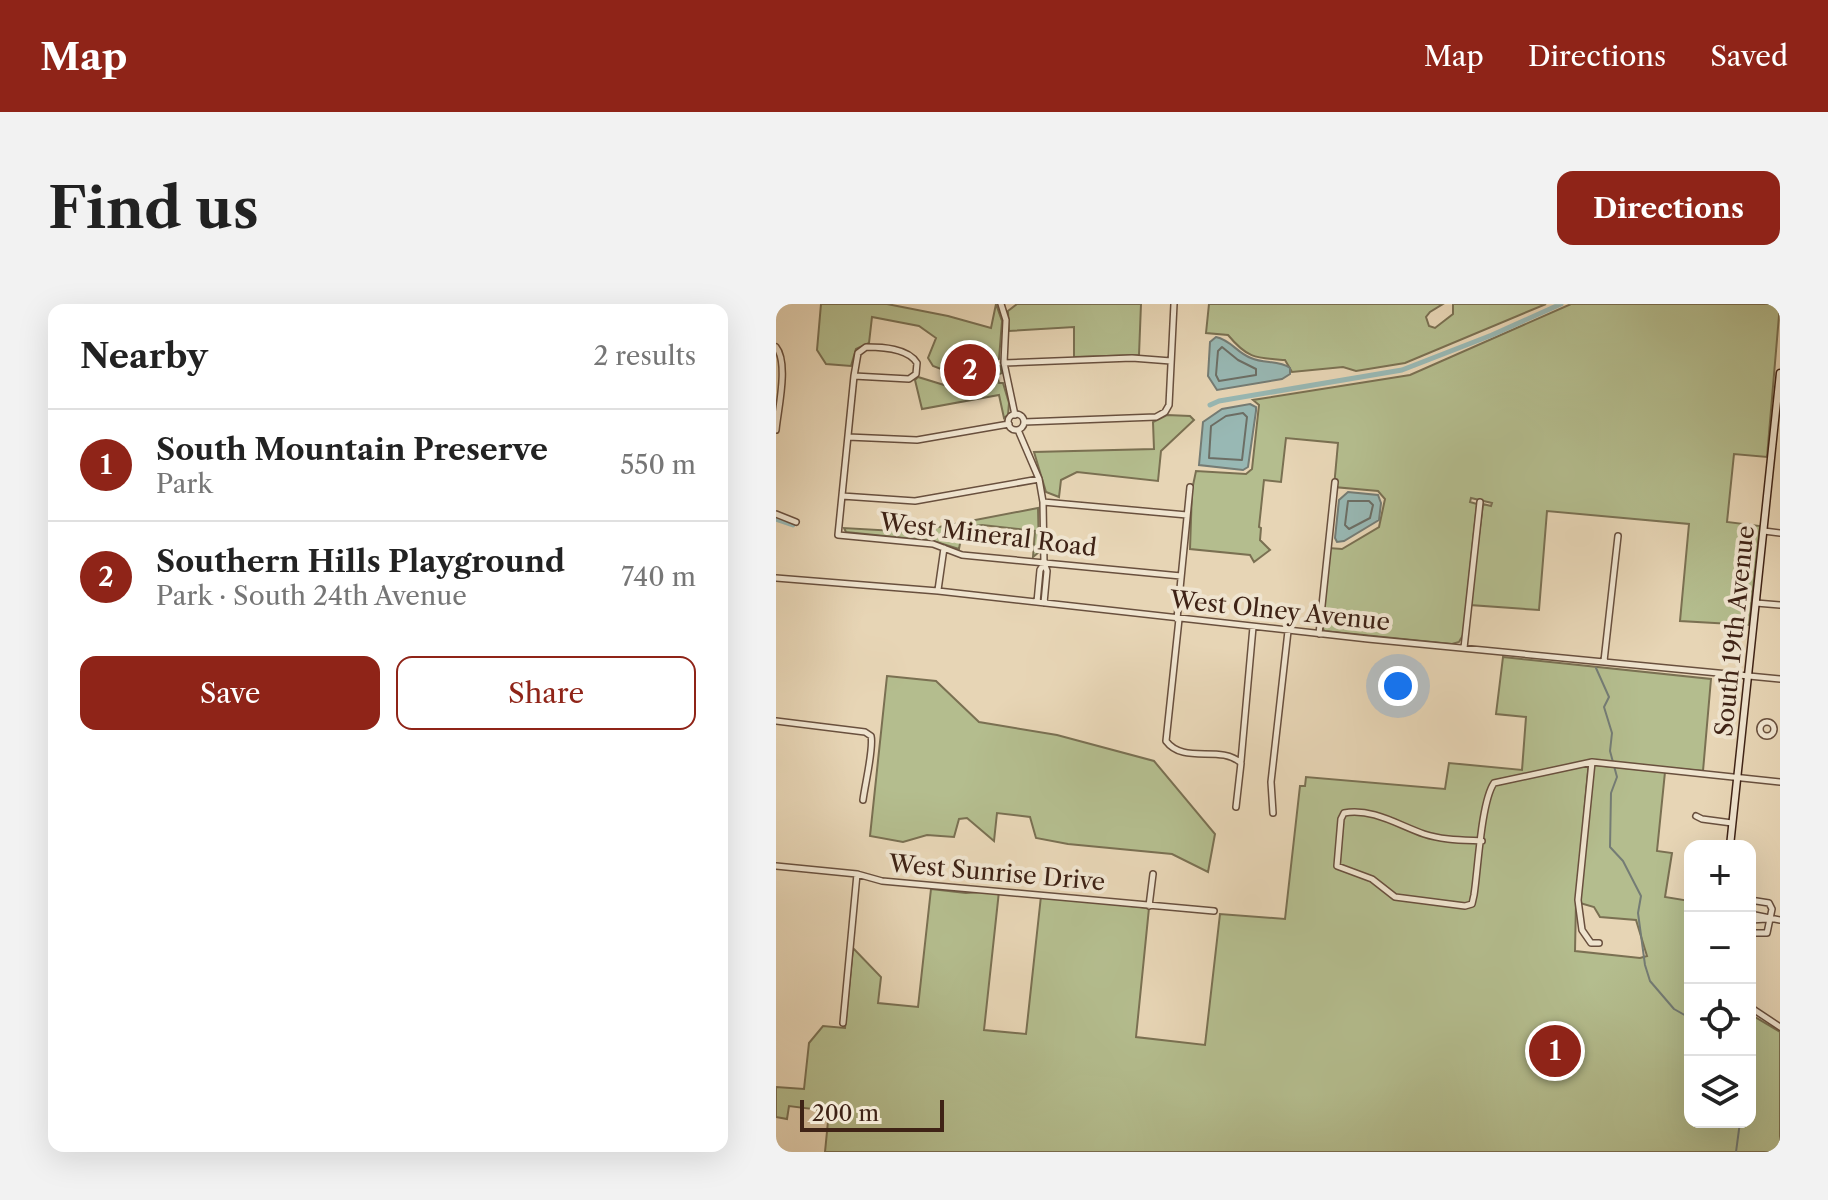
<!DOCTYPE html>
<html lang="en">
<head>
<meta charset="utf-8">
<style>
	:root { --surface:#fff; --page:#f2f2f2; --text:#222; --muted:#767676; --line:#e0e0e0; --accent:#8f2418 }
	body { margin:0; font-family:"Libre Caslon Text",serif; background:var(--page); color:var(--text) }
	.controls { position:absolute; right:24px; bottom:24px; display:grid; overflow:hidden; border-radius:16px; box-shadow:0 8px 32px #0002 }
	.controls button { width:72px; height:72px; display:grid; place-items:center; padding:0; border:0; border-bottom:2px solid var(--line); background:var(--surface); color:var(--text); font:40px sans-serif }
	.scale { position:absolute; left:24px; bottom:20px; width:144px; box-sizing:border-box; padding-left:8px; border:4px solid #3f2316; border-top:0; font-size:22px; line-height:28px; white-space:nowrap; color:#3f2316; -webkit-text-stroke:6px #efe4cf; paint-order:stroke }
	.you { position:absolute; left:622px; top:382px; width:28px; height:28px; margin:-20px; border:6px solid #fff; border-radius:50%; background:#1a73e8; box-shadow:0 0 0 12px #1a73e833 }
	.badge { display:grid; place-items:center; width:52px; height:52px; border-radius:50%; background:var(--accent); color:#fff; font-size:26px; font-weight:700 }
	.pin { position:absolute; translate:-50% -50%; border:4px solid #fff; box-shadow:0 2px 8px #0006 }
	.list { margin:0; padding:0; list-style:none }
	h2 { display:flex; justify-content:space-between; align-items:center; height:104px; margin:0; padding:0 32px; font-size:34px }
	h2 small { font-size:26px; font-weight:400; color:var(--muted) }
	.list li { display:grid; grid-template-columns:52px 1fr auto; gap:24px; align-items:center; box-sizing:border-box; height:112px; padding:0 32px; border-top:2px solid var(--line) }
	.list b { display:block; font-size:30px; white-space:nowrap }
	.list p { margin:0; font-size:26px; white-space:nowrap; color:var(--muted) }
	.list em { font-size:26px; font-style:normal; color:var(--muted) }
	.actions { display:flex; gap:16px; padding:24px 32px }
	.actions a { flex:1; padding:18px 0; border:2px solid var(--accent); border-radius:16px; text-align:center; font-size:28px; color:var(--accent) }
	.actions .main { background:var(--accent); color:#fff }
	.icon { flex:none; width:44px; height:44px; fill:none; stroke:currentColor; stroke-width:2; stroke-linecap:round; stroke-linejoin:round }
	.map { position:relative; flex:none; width:1004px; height:848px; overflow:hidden; border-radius:16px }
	header { display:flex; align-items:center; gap:48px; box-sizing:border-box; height:112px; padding:0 40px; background:var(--accent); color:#fff }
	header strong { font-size:38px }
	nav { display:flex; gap:44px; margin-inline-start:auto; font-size:28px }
	.intro { display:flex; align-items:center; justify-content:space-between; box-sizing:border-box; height:192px; padding:0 48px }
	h1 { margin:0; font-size:56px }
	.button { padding:20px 36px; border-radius:16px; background:var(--accent); color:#fff; font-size:28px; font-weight:700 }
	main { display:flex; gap:48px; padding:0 48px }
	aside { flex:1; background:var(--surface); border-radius:16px; box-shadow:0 8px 32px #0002 }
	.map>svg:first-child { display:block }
</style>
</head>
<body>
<header>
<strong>Map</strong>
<nav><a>Map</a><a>Directions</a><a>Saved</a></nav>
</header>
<div class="intro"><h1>Find us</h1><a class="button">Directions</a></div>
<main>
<aside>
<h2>Nearby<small>2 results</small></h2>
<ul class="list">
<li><span class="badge">1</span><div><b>South Mountain Preserve</b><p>Park</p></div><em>550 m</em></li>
<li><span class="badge">2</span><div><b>Southern Hills Playground</b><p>Park · South 24th Avenue</p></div><em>740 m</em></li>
</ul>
<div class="actions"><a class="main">Save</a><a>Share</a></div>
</aside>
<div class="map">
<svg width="1004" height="848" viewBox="0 0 1004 848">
	<rect width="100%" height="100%" fill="#e7d5b5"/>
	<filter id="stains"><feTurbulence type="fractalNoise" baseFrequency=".0025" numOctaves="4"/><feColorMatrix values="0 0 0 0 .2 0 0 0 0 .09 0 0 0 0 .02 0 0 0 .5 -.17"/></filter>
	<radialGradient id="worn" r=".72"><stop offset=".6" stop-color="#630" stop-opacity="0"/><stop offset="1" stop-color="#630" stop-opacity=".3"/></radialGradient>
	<path fill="#b4bd8e" stroke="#7a7052" stroke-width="2" d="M 45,0 L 111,0 L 172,12 L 215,24 L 220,0 L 226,17 L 223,55 L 219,56 L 219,62 L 224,62 L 226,69 L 221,71 L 223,79 L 227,79 L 233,99 L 232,111 L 228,114 L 223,91 L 146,105 L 139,76 L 142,73 L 168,81 L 173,68 L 157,62 L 152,54 L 160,34 L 143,22 L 96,13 L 93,39 L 80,45 L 75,62 L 50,60 L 41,46 Z
		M 241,0 L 365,0 L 363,51 L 298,53 L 298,23 L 233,27 L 232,7 Z
		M 433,0 L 667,0 L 654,8 L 650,13 L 653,22 L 659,24 L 677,10 L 677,0 L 770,0 L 629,59 L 580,67 L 567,63 L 516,68 L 509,56 C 480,54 472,55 452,31 L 430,29 Z
		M 795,0 L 1004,0 L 991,153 L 958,150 L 951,218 L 984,222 L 973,321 L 904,317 L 913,220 L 771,207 L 763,306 L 694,301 L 707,200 L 715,202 L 716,199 L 695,194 L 694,198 L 701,200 L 687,331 L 683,338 L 676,340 L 548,327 L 545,320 L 553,244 L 566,245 L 603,223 L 609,195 L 602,187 L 558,183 L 562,139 L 510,134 L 505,178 L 488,176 L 483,223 L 485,224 L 484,236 L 494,246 L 478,258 L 474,251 L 414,245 L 416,186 L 420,167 L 470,170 L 476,165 L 483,101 L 477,96 L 634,71 Z
		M 391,111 L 414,112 L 418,116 L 385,147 L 382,177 L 301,168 L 285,176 L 283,193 L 270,188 L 258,148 L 378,145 L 377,118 Z
		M 262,204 L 263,248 L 257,253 L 259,227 L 206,221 L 187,224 L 183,245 L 157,237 L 70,228 L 68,224 L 137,228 Z
		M 727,353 L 935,375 L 927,467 L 813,457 L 800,598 L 799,647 L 864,654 L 871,652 L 860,616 L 824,613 L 818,603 L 804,599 L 817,466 L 818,461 L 889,468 L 881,547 L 896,549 L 889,593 L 914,597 L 914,818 L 974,818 L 974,710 L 1004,728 L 1004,848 L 49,848 L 53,807 L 13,802 L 11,815 L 0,813 L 0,783 L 28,785 L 33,739 L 47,722 L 69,724 L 77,644 L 105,673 L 102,699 L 142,703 L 155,585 L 190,589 L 223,587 L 208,726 L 250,730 L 265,592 L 373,604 L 360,733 L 429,741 L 444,610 L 509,615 L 524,482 L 529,482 L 530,473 L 669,485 L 673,459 L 746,466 L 750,413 L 720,410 Z
		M 111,372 L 160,377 L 203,418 L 281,431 L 378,457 L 439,530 L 432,568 L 396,550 L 292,540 L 260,534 L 254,513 L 221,509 L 218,537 L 191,514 L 183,515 L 178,533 L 151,531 L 127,538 L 94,532 Z"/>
	<path fill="#98b8b4" stroke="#747c75" stroke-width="2" d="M 440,33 C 455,36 461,49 475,54 C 488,60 503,56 514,64 L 514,70 L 506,75 L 441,86 L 432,72 L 434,38 Z
		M 474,100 L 480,103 L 480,107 L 472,163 L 467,166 L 423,161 L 427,118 L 446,105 Z
		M 572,188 L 602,191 L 605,199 L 603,216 L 568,237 L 561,238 L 559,234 L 563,196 Z"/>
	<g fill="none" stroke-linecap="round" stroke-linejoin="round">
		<path stroke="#6c6e65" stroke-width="2" d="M 446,43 L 462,56 L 480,65 L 480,71 L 443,77 L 440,71 L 442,47 Z
			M 467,109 L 471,113 L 466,156 L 433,154 L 435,122 L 450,112 Z
			M 572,197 L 593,197 L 597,201 L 594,214 L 573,225 L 569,221 Z"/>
		<path stroke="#747c75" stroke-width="2" d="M 820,364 L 833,393 L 828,403 L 836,429 L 834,447 L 841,473 L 835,489 L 834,543 L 847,557 L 865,592 L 862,609 L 869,661 L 874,677 L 898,705 L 914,714
			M 960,848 L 964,818"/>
		<path stroke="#98b8b4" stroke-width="5" d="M 434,101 L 443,97 L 626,66 L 716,31 L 785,0
			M 0,215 L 17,221"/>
		<defs>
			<path id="street" d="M 225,0 L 230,16 L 228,59 L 239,111
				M 0,43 C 13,59 2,105 0,126
				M 228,59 L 356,54 L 395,57
				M 78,72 L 133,75 L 140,70 L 141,59 C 132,44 106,43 90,43 L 82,49 L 78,72 L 62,231 L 157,240 L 186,251 L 405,272
				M232 118a8 8 0 1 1 16 0a8 8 0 1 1-16 0Z
				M 248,118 L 380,113 L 389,108 L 393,101 L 398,0
				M 242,126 L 263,175 L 267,198 L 268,259 L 271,267 L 268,299
				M 72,133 L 141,136 L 233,120
				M 66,192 L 139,197 L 263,175
				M 267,198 L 411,211
				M 0,210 L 20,218
				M 988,227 L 1004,229
				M 0,274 L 162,287 L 592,335 L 1004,375
				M 162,286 L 168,244
				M 261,298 L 264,266 L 268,260
				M 980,299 L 1004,301
				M 401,315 L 414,183
				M 403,315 L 390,437 C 408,461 444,440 465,459 L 460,503
				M 543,330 L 559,178
				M 688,344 L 704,198
				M 828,357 L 842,232
				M 0,417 L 89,428 L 95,432 C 98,444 89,480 87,496
				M984 425a7 7 0 1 1 14 0a7 7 0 1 1-14 0Z
				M 465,457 L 477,323
				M 816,458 L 802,596 L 806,626 L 815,639 L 823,639
				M 497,509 L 495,478 L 512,327
				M 920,512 L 926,515 L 956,519
				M 706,537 C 687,536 666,536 648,530 C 622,521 597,504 568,509 L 565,515 L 561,562 L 596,575 L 619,593 L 689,602 L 696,600 L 698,591 C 702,566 705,498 718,479 L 816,458 L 1004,478
				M 0,562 L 81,570 L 106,577 L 438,607
				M 974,596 L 993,599 L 996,605 L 991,629 L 974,629
				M 373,602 L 377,570
				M 974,610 L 1004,616
				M 974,616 L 991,615
				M 974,703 L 1004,723
				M 67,719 L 81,570"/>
			<path id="secondary" d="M 954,542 L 1004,69"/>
		</defs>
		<use href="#street" stroke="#69503e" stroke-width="8"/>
		<use href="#secondary" stroke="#3f2316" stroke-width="9"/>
		<use href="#street" stroke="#efe4cf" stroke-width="5"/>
		<use href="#secondary" stroke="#efe4cf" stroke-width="6"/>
	</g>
	<g text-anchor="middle" stroke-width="8" stroke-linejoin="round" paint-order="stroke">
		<g font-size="24" fill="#3f2316" stroke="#efe4cf">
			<text transform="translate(212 231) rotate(7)" y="8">West Mineral Road</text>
			<text transform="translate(504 307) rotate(6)" y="8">West Olney Avenue</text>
			<text transform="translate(959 327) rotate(-84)" y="8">South 19th Avenue</text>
			<text transform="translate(221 569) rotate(5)" y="8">West Sunrise Drive</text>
		</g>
	</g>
	<rect width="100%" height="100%" filter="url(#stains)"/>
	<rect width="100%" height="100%" fill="url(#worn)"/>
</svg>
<div class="controls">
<button>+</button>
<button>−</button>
<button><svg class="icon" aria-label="locate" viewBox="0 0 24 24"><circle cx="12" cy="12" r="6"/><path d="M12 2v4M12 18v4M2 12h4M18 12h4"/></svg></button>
<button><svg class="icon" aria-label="layers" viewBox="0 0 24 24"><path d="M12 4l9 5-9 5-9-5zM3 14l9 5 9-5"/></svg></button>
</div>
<div class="scale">200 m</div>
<div class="you"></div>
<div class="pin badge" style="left:779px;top:747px">1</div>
<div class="pin badge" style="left:194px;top:66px">2</div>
</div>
</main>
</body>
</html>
